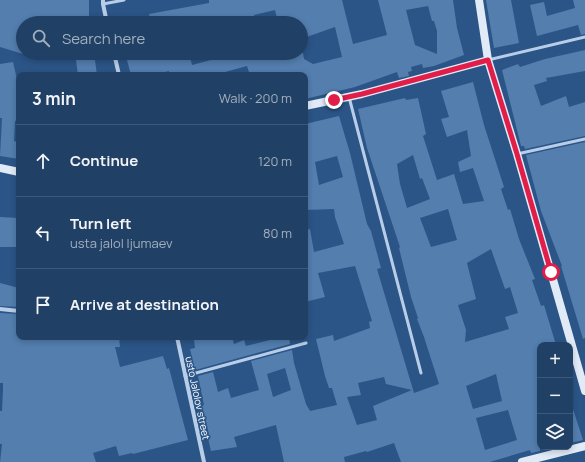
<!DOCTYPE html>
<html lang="en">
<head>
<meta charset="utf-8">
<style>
	:root { --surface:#204065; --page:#28476b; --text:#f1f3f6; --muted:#a2afbf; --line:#3d5979 }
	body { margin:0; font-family:Manrope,sans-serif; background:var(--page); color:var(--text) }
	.controls { position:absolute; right:12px; bottom:12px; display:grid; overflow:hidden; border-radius:8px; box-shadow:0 2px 6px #0003 }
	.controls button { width:36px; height:36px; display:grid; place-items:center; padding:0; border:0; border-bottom:1px solid var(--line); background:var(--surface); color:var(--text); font:20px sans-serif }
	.stop { position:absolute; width:12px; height:12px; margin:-9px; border:3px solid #e11d48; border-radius:50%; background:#fff }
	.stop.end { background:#e11d48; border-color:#fff; box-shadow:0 1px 4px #0008 }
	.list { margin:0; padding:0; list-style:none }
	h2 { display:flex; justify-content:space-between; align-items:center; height:52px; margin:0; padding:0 16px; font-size:17px }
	h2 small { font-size:13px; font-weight:400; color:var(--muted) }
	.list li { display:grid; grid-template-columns:26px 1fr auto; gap:12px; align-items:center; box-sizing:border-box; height:72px; padding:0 16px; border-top:1px solid var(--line) }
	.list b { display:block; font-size:15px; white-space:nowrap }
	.list p { margin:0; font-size:13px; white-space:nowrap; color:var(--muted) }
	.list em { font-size:13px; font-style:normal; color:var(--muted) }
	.icon { flex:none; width:22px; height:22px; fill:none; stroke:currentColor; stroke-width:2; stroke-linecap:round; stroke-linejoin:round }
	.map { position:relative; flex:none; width:585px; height:462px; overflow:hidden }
	.search { position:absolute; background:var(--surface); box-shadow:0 2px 6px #0003; left:16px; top:16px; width:292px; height:44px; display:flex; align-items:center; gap:10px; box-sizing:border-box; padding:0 14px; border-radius:22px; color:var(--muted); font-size:15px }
	.panel { position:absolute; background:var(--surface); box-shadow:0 2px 6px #0003; left:16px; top:72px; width:292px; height:268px; border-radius:8px }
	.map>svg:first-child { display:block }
</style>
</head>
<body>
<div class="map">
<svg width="585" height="462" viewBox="0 0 585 462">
	<rect width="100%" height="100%" fill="#2b5587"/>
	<path fill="#537eae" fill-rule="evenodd" d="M 0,0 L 89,0 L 89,23 L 23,23 L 23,54 L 0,47 Z
		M 209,0 L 342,0 L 353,44 L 387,35 L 378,0 L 453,0 L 457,28 L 464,55 L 434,66 L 423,68 L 422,64 L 411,67 L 412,71 L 408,72 L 409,76 L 399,78 L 397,72 L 355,87 L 305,99 L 305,75 L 250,75 L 247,66 L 225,72 L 226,75 L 169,75 L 169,71 L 153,75 L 131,75 L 125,53 L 189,53 L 192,65 L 237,53 L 303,53 L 304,59 L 313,64 L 342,57 L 335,27 L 301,39 L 301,23 L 278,23 L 275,10 L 254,15 L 255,18 L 236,23 L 151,23 L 149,14 L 209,3 ZM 428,6 L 432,21 L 434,21 L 437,31 L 437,54 L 415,45 L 406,10 Z
		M 486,0 L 511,0 L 519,43 L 494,48 Z
		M 573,0 L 585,0 L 585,34 L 581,35 L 578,25 L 537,36 L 530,5 L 544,2 L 547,16 L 575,8 Z
		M 585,50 L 585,71 L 546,78 L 547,81 L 534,85 L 541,106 L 566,96 L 569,107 L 585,102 L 585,136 L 525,149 L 524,146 L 521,146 L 502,70 L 518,64 L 520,67 L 545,59 Z
		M 75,53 L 94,53 L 97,75 L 78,75 Z
		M 13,62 L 19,88 L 19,120 L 15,121 L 14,141 L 19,142 L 19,159 L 0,156 L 2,118 L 0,118 L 0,64 Z
		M 473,82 L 484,125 L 504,187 L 501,189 L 508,210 L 510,209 L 519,239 L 535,279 L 532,280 L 541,306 L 544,305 L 556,345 L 540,345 L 540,451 L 531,453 L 530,450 L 490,462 L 401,462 L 394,443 L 367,452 L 366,451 L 344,457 L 345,462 L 284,462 L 276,425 L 234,437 L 237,447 L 211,451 L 207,434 L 209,434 L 202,406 L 204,405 L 198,376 L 213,372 L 218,392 L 228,388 L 231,398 L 259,390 L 251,361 L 292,350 L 294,363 L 306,404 L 310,411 L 337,405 L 332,388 L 329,388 L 325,376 L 316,339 L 333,335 L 334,341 L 370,328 L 369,322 L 372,321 L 355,266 L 318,273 L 325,297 L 305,302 L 305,230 L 310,229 L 314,252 L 344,244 L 335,217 L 334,209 L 305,210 L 305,124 L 339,116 L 350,153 L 367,224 L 371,231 L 381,268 L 377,269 L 414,393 L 439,384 L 424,337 L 417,319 L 418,318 L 411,297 L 399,248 L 400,247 L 367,148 L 358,109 L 405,98 L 406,100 L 418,98 L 426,134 L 423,136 L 437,180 L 454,174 L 463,204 L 484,201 L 473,168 L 460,172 L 458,162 L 471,156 L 467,130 L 447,137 L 441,119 L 449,117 L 441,91 ZM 413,155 L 420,179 L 422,178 L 430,199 L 407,208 L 400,184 L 397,164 ZM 337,156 L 343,177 L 319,185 L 315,162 ZM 448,209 L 457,240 L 431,247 L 420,218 ZM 491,249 L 505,289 L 510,287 L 518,313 L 505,317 L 509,329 L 465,342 L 466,330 L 458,305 L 476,299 L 467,263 ZM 285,368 L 291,390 L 273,397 L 267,374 ZM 496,374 L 502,401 L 473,409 L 466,386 ZM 384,377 L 386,384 L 412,390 L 373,406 L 377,420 L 357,425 L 347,397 L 361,395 L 358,383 ZM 508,410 L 517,440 L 485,450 L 476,418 Z
		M 585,142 L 585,338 L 583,339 L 561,266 L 562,266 L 541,211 L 526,155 Z
		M 0,217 L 19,218 L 19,247 L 0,247 Z
		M 0,283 L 19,288 L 19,307 L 0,306 Z
		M 0,313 L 19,314 L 19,337 L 119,337 L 120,347 L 115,347 L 120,367 L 163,356 L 167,369 L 169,368 L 188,440 L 133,454 L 132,453 L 119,456 L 116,446 L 93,453 L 96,462 L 0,462 L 2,444 L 0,444 L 0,411 L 2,411 L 3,389 L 3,383 L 0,383 Z
		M 202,337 L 232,337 L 234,344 L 244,340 L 246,346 L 282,337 L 289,337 L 290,344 L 195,370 L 190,349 L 195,348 L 194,339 Z
		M 570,406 L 572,406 L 583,440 L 570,443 Z"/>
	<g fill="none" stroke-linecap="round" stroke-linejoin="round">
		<path stroke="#b8cee8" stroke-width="3" d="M 103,4 L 124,0
			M 488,60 L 585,37
			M 349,97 L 421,373
			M 517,154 L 585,139
			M 185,376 L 306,343"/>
		<path stroke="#b8cee8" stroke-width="4" d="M 103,0 L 103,4 L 107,23
			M 114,53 L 119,75
			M 0,309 L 19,311
			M 177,337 L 204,462"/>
		<path stroke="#e1ebf7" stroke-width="8" d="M 479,0 L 488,60 L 517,154 L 585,391
			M 305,106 L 362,94 L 488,60
			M 0,168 L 19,172
			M 522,462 L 585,446"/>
	</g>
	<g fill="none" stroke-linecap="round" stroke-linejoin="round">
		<path stroke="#e11d48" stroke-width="5" d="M 334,100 L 362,94 L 488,60 L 517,154 L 551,272"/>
	</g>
	<g text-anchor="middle" stroke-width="3" stroke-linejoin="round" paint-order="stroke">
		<g font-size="10" fill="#fff" stroke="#2b5587">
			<text transform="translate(198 398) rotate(78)" y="4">usto Jalolov street</text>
		</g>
	</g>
</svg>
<div class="controls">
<button>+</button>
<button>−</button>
<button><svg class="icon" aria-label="layers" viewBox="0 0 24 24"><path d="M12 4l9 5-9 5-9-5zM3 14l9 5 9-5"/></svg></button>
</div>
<div class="stop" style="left:551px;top:272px"></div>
<div class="stop end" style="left:334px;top:100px"></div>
<div class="search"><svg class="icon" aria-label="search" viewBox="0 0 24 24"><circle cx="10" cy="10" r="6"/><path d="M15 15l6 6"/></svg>Search here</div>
<section class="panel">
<h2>3 min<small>Walk · 200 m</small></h2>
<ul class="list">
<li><svg class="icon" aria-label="ahead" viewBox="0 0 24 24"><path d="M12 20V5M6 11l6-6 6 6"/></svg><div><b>Continue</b></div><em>120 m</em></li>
<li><svg class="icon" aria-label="left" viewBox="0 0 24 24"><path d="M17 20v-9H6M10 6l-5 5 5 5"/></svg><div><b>Turn left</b><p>usta jalol ljumaev</p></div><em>80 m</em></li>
<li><svg class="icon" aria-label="arrive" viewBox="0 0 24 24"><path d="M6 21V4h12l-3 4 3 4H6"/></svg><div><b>Arrive at destination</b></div></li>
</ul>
</section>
</div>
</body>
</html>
